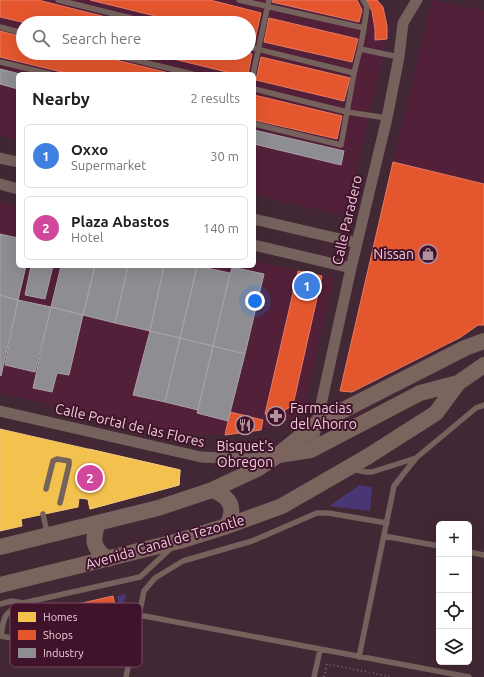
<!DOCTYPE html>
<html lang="en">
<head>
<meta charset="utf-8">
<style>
	:root { --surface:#fff; --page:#f6f6f6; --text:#202124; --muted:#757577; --line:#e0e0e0; --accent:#61545c }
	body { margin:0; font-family:Ubuntu,sans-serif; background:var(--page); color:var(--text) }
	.controls { position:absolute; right:12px; bottom:12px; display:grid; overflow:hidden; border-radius:6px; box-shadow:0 4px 16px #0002 }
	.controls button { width:36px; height:36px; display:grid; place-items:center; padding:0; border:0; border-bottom:1px solid var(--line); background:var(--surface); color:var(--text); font:20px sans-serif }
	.you { position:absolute; left:255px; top:301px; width:14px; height:14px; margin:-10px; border:3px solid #fff; border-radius:50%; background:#1a73e8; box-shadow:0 0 0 6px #1a73e833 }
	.badge { display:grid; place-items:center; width:26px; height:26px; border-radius:50%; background:var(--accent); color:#fff; font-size:13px; font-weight:700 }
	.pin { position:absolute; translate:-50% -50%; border:2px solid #fff; box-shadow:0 1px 4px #0006 }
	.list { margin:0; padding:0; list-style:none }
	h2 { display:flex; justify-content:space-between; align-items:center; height:52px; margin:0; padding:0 16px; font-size:17px }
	h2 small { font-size:13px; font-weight:400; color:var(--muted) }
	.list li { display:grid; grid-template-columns:26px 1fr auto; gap:12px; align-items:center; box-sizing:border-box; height:64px; margin:0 8px 8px; padding:0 8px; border:1px solid var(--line); border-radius:6px }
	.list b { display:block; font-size:15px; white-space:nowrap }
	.list p { margin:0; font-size:13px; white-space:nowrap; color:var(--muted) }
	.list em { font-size:13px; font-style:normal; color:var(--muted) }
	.icon { flex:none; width:22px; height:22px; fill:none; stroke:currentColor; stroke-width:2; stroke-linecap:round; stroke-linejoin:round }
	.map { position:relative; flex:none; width:484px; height:677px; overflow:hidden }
	.search { position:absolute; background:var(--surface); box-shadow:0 4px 16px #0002; left:16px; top:16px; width:240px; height:44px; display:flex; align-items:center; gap:10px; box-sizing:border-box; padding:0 14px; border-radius:22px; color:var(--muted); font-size:15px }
	.panel { position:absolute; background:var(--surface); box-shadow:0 4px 16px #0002; left:16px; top:72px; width:240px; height:196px; border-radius:6px }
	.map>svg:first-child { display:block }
</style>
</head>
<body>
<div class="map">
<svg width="484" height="677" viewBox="0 0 484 677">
	<rect width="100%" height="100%" fill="#422834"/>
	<path fill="#532039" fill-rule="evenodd" d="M 0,0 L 377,0 L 383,7 L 387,26 L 387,39 L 346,216 L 254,195 L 254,74 L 18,74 L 18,140 L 0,136 ZM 23,23 L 249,23 L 249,53 L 23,53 Z
		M 432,0 L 484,11 L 484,184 L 393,162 Z
		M 0,202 L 18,206 L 18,266 L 254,266 L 254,261 L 334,278 L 304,408 L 283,424 L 261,430 L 263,420 L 231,412 L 225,435 L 186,435 L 0,393 Z"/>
	<path fill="#493675" d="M 360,485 L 372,487 L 370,511 L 329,506 Z
		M 125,594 L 126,596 L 124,603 L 119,626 L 114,604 L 118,603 L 117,596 Z"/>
	<path fill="#f2c14e" stroke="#f0c578" d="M 0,429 L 180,470 L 179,485 L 90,509 L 88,499 L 79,498 L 78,507 L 21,519 L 22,526 L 0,531 Z
		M 89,449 L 180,470 L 179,485 L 90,509 L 88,499 L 79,498 Z"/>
	<path fill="#e4572e" stroke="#e77a62" d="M 0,0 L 38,0 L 130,23 L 26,23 L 0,17 Z
		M 90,0 L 210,0 L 261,13 L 255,40 L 249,39 L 249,23 L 184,23 Z
		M 273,0 L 357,0 L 362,10 L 359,22 L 272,2 Z
		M 366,0 L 377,0 L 383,7 L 387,26 L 387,39 L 375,40 L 375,29 L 372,11 Z
		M 269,18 L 358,39 L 352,62 L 264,42 Z
		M 0,31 L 23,37 L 23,53 L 88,53 L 173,74 L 70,74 L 0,57 Z
		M 149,53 L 249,53 L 252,54 L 248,74 L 235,74 Z
		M 261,57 L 350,78 L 344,101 L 256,80 Z
		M 254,95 L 342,116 L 337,139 L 254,120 Z
		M 393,162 L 484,184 L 484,325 L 478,325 L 461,337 L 352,392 L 340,391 Z
		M 298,271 L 322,276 L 293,405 L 276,416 L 265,414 Z
		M 230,412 L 263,420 L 261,430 L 225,435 Z
		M 113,596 L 121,635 L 78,645 L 69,606 Z"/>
	<path fill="#8d8d92" stroke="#aaa0a8" d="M 0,69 L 20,74 L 18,74 L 18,89 L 0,84 Z
		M 254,130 L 344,151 L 341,165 L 254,144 Z
		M 0,234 L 18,238 L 18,266 L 26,266 L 18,300 L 0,295 Z
		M 31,266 L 53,266 L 45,299 L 25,295 Z
		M 61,266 L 95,266 L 83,315 L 51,307 Z
		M 95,266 L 128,266 L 115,323 L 83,315 Z
		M 128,266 L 164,266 L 150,331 L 115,323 Z
		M 164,266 L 189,266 L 197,268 L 180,338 L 150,331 Z
		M 197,266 L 230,273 L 213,346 L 180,338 Z
		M 232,267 L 264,274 L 245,354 L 213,346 Z
		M 0,295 L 18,300 L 1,376 L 0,375 Z
		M 18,300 L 51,307 L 35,372 L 5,365 Z
		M 51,307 L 83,315 L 69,375 L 57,373 L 52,392 L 33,388 Z
		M 150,331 L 180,338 L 165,402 L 133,395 Z
		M 180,338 L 213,346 L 198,410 L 165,402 Z
		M 213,346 L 245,354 L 228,421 L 197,413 Z"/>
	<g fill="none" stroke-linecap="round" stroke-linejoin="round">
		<path stroke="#786664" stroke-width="2" stroke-dasharray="1 3" stroke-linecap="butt" d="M 324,677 L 327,664 L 392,677"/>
		<path stroke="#76625d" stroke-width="5.5" d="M 58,0 L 151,23
			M 239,0 L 364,28 L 360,49 L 399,57
			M 363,0 L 367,7 L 364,28
			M 0,27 L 23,33
			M 249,47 L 354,73 L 360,49
			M 106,53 L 192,74
			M 0,62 L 50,74
			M 253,74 L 269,0
			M 254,89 L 347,112 L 387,118
			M 254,124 L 341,145 L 354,73
			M 352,469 L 366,472 L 372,472 L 416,458
			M 46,489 L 53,461 L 57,459 L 69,461 L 69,465 L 60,503
			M 43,514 L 47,533
			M 384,536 L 439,546
			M 469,552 L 484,555
			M 0,604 L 12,601 L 23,603 L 140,577 L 171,548
			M 139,615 L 469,677
			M 0,636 L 130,659
			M 1,636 C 4,614 4,614 23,603
			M 359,657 L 394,486 L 416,458 L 476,408 L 484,405
			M 126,677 L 144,591 L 155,578 L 183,561 L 252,541 L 317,513 L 328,513 L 387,523
			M 314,677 L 320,650"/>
		<path stroke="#76625d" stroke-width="11" d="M 0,158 L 18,162
			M 0,184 L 18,189
			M 254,219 L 357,243
			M 254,245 L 351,268
			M 0,411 L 201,457 L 249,459 L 274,456
			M 311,450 L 351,268 L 387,118 L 399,57 L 403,23 L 417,0"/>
		<path stroke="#7b635e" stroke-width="16" d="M 278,455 L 311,450 L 420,393 L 458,383
			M 212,490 C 231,497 236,508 227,526
			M 98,523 C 92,540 92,548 108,559
			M 0,547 L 158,508 L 212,490 L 257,469 L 278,455 L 316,424 L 465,348 L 484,341
			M 0,585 L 179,541 L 227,526 L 282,506 L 367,457 L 436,413 L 458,383 L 484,365"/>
	</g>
	<defs>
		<symbol id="shop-ring" viewBox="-11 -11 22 22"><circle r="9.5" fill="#41132a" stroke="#b193a0" stroke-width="1.5"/><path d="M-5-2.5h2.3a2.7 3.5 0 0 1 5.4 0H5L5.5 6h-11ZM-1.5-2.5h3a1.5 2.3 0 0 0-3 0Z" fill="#b193a0"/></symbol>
		<symbol id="pharmacy-ring" viewBox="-11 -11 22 22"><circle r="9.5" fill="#41132a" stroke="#b193a0" stroke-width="1.5"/><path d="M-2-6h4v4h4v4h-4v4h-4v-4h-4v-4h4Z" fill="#b193a0"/></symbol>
		<symbol id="restaurant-ring" viewBox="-11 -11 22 22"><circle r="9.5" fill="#41132a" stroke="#b193a0" stroke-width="1.5"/><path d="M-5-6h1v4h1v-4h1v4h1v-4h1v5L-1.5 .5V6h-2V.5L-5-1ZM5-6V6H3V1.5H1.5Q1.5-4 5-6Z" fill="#b193a0"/></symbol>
	</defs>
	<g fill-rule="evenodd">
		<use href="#shop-ring" x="417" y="243" width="22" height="22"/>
		<use href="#pharmacy-ring" x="265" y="405" width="22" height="22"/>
		<use href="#restaurant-ring" x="234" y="414" width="22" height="22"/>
	</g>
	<g text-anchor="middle" stroke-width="4" stroke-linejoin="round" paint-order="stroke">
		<g font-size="14" fill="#edcdda" stroke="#41132a">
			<text transform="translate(347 220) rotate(-77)" y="5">Calle Paradero</text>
			<text transform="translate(130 425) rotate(13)" y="5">Calle Portal de las Flores</text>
			<text transform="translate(165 542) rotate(-16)" y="5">Avenida Canal de Tezontle</text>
		</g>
		<g font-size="14" fill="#edcdda" stroke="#41132a" text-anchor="end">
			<text x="414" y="259">Nissan</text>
			<text x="290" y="413" text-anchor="start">Farmacias<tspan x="290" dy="16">del Ahorro</tspan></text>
			<text x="245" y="451" text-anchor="middle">Bisquet's<tspan x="245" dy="16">Obregon</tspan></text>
		</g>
	</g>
	<rect x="10" y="603" width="132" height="64" rx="6" fill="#41132a" stroke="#754b5f" stroke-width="1"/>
	<rect x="18" y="612" width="18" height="10" fill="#f2c14e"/>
	<rect x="18" y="630" width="18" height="10" fill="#e4572e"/>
	<rect x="18" y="648" width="18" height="10" fill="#8d8d92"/>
	<g font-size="11" fill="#edcdda">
		<text x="43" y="621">Homes</text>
		<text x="43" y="639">Shops</text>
		<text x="43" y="657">Industry</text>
	</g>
</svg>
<div class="controls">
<button>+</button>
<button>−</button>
<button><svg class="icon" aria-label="locate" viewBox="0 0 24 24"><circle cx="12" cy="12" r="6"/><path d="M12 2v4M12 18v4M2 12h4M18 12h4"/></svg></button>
<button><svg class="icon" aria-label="layers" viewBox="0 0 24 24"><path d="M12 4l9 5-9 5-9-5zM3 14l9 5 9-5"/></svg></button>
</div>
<div class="you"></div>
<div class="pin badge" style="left:307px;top:286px;background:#3f7fe0">1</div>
<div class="pin badge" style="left:90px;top:478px;background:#d1479c">2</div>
<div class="search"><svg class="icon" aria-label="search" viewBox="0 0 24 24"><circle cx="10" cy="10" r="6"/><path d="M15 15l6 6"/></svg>Search here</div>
<section class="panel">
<h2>Nearby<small>2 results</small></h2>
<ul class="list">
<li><span class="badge" style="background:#3f7fe0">1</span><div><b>Oxxo</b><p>Supermarket</p></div><em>30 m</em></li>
<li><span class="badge" style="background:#d1479c">2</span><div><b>Plaza Abastos</b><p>Hotel</p></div><em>140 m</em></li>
</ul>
</section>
</div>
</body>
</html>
